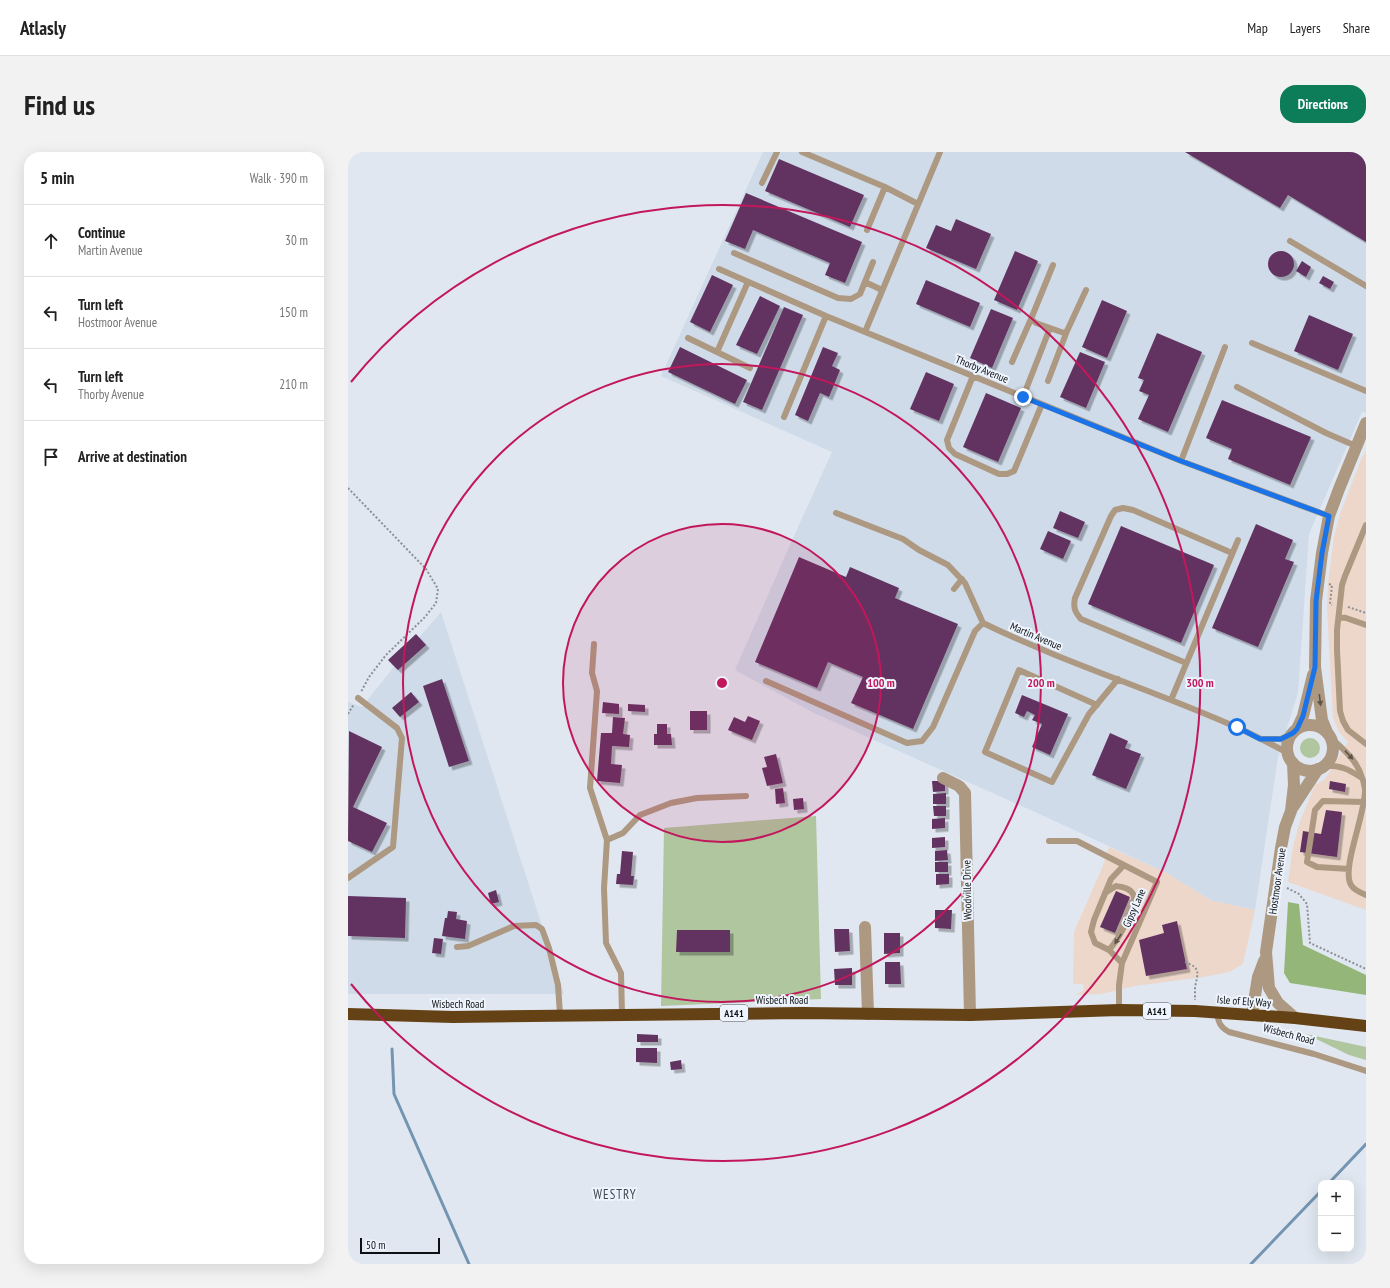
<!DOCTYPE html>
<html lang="en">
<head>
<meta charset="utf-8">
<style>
	:root { --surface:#fff; --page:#f2f2f2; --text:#222; --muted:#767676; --line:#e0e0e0; --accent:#0d7d59 }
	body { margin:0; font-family:"PT Sans Narrow",sans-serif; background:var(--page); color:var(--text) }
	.controls { position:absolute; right:12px; bottom:12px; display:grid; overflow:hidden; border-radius:8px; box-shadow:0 4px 16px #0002 }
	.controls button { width:36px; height:36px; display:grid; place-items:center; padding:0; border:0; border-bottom:1px solid var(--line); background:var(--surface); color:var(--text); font:20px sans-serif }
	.scale { position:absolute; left:12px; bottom:10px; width:80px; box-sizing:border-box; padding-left:4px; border:2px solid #0e1013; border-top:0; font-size:11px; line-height:14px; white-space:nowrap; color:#0e1013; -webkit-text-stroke:3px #edf4fd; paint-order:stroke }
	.stop { position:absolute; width:12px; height:12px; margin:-9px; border:3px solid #1a73e8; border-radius:50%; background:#fff }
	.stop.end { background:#1a73e8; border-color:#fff; box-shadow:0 1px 4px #0008 }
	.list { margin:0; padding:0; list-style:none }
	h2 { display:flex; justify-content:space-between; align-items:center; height:52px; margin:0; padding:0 16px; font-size:17px }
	h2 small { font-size:13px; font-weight:400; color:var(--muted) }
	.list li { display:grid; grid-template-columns:26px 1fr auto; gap:12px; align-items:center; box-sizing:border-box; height:72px; padding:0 16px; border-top:1px solid var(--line) }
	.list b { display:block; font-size:15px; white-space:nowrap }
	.list p { margin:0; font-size:13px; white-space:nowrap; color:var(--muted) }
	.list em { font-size:13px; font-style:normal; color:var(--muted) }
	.icon { flex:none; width:22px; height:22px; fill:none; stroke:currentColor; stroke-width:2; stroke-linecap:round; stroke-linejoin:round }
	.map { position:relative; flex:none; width:1018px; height:1112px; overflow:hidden; border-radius:16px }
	header { display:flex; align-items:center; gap:24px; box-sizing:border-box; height:56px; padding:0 20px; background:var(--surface); border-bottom:1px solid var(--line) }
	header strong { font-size:19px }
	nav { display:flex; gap:22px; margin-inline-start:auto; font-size:14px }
	.intro { display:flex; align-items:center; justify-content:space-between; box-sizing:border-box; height:96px; padding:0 24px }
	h1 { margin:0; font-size:28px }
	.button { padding:10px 18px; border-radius:16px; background:var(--accent); color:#fff; font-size:14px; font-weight:700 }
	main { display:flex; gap:24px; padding:0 24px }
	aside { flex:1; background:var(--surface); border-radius:16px; box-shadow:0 4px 16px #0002 }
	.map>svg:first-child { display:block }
</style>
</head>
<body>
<header>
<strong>Atlasly</strong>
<nav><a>Map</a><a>Layers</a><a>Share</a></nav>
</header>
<div class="intro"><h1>Find us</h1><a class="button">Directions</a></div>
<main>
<aside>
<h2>5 min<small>Walk · 390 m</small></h2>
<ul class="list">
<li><svg class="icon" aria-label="ahead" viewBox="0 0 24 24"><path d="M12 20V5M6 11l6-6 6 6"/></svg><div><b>Continue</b><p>Martin Avenue</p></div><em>30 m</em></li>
<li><svg class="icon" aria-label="left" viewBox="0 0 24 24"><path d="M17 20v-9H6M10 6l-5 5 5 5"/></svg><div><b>Turn left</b><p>Hostmoor Avenue</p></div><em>150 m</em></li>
<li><svg class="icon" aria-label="left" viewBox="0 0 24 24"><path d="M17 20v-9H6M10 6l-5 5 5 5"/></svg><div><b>Turn left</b><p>Thorby Avenue</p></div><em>210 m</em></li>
<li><svg class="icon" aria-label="arrive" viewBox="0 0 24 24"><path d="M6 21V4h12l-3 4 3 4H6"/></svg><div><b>Arrive at destination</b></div></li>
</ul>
</aside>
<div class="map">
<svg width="1018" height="1112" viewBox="0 0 1018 1112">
	<defs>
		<filter id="shadow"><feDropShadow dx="3.5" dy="3.5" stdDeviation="0" flood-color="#0004"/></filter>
	</defs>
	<rect width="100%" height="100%" fill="#e0e7f0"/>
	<path fill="#edd7ca" d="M 1018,299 L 1018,758 L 940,730 L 945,694 L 952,669 L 967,633 L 977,627 L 1000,590 L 991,580 L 985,566 L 979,456 L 980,431 L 986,385 L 992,362 L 1014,305 Z
		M 761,695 L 819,721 L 863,748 L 907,758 L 895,812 L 881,820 L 855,825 L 787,834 L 753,842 L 728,843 L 736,838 L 735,832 L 725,832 L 726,780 L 754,716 Z"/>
	<path fill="#cfdbe9" d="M 415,0 L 1018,0 L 1018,261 L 1014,260 L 961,382 L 950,541 L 930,605 L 907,758 L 863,748 L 819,721 L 698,665 L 466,561 L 387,518 L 437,404 L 484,300 L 313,224 Z
		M 93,460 L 216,842 L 0,842 L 0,550 L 14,555 L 45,516 Z"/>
	<path fill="#afc69f" d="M952 596a10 10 0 1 1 20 0a10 10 0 1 1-20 0Z
		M 468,664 L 473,847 L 313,854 L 316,676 Z
		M 958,882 L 1018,895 L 1018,908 L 1001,903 Z"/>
	<path fill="#94b779" d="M 940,750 L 951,752 L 955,793 L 1018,823 L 1018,843 L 942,831 L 936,821 Z"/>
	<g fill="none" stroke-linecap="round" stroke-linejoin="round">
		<path stroke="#7395b1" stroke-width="3" d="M 44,897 L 46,942 L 121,1112
			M 981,1031 L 1018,992
			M 903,1112 L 973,1039"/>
	</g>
	<path fill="#623360" filter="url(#shadow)" d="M 837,0 L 1018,0 L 1018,90 L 940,43 L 932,56 Z
		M 431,7 L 516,43 L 502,75 L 417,39 Z
		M 398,41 L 514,90 L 497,131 L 477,123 L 482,111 L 405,78 L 397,97 L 377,89 Z
		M 608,67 L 643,82 L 628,117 L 578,96 L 588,73 L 603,79 Z
		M 667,99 L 690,109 L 669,158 L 646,148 Z
		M920 112a13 13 0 1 1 26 0a13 13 0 1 1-26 0Z
		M 954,109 L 963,115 L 958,125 L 948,119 Z
		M 364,123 L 385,133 L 362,180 L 342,170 Z
		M 975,124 L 986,130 L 982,137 L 971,131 Z
		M 578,128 L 632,151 L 622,175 L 568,152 Z
		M 412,144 L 432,154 L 409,202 L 388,193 Z
		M 754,148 L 779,159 L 759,206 L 734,195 Z
		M 436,155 L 455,163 L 414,258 L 395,250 Z
		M 643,157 L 665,166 L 644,216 L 622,206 Z
		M 961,163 L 1005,182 L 990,218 L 946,199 Z
		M 809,181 L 854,200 L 820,280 L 790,267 L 801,243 L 791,239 L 796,228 L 790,226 Z
		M 332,195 L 399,228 L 387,252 L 320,220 Z
		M 475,195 L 490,201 L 484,214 L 492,218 L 481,245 L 472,241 L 460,269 L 447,263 Z
		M 732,200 L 757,210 L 738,256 L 712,245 Z
		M 578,220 L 606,232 L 591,269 L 562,257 Z
		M 638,241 L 673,256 L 650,310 L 615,295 Z
		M 874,248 L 963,285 L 942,333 L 880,307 L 884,297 L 858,286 Z
		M 712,359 L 737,370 L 730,386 L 705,376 Z
		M 908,372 L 945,388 L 937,407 L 946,410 L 910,495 L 864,476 Z
		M 773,374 L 866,413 L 833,491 L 740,452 Z
		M 700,379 L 723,389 L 715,407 L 692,397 Z
		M 451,405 L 498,425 L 502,415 L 551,436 L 547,446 L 610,472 L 565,577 L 503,551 L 515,525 L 480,510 L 469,536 L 407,510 Z
		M 68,482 L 78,493 L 50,518 L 40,508 Z
		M 94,527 L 121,609 L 101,615 L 75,534 Z
		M 63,540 L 71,550 L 52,565 L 44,556 Z
		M 674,543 L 720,562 L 702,603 L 684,595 L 694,572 L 684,568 L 687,563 L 679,559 L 676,565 L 667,561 Z
		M 255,550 L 271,552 L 271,562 L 254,561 Z
		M 280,552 L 297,553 L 297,560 L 280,559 Z
		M 342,559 L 359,559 L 359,578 L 342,578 Z
		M 400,564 L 412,569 L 404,588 L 380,578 L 386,565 L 397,570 Z
		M 265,565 L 277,566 L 275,582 L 282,583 L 281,595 L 264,594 L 263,612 L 274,613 L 272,631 L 249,629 L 253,581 L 264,581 Z
		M 309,572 L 319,572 L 319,582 L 323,582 L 324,593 L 306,593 L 306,582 L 309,582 Z
		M 1,579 L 34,595 L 5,655 L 39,671 L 24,700 L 0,689 Z
		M 762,581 L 780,589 L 777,596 L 793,602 L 778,637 L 744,623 Z
		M 428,602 L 435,631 L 419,634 L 414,616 L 419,615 L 416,605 Z
		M 584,629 L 597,629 L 597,639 L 585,640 Z
		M 982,629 L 998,632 L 997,640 L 981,637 Z
		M 435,636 L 437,651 L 428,652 L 427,637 Z
		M 598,641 L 598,652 L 585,652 L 585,642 Z
		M 455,646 L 456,657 L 446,658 L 445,647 Z
		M 585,654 L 598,654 L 598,664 L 586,664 Z
		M 978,658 L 994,660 L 989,705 L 952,700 L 955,679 L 973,682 Z
		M 597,666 L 597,676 L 584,677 L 584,667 Z
		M 597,685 L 597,695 L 584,696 L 584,686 Z
		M 599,698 L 600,708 L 587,709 L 587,699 Z
		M 274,699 L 285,700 L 283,724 L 286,724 L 285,733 L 268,732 L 269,722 L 272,722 Z
		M 587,710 L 600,710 L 600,720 L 587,720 Z
		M 588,722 L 601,722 L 601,732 L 588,733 Z
		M 148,738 L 151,750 L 143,752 L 140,741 Z
		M 768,739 L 782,745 L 767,781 L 752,775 Z
		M 0,744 L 58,746 L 57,786 L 0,784 Z
		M 587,758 L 604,758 L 603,777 L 587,776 Z
		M 100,759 L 109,760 L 108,767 L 119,769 L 117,787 L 94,784 L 97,766 L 99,766 Z
		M 829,769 L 839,817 L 798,824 L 791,788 L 816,781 L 814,773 Z
		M 486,777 L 501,777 L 502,799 L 487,800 Z
		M 329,778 L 382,778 L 382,800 L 328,800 Z
		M 536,781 L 552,781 L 552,801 L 536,802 Z
		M 86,786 L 95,787 L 93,802 L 84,801 Z
		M 537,810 L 552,810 L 553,832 L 537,832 Z
		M 504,816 L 504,833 L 487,833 L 486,817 Z
		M 289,882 L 310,883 L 310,890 L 289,890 Z
		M 288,896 L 309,896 L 309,911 L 288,910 Z
		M 333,908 L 334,917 L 323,918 L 322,910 Z"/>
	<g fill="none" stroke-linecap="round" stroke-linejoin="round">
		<path stroke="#8b9097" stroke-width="2" stroke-dasharray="2 2" stroke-linecap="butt" d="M 0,336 L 78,417 L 90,437 L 88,451 L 77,465 L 38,503 L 21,525 L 13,540
			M 981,432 L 984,433 L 982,452 L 984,453
			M 1000,455 L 1018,461
			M 0,562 L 6,552
			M 939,736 L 951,742 L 959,752 L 962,791 L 1018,817
			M 837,810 C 853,816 850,821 847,835 C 847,839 847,844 847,848"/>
		<path stroke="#ad9881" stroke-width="6" d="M 454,0 L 537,35
			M 414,31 L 429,0
			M 519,78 L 537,35 L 570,52
			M 942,89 L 1018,134
			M 386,101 L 490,146 L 503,147 L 512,142 L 525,110
			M 705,113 L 683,167 L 688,171 L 716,181 L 719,179 L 738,138
			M 371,117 L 478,164 L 833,309 L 981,364
			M 517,130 L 534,138
			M 517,180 L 592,0
			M 340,186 L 402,216
			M 904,191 L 1018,239
			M 369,200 L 400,130
			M 664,210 L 683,167
			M 625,224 L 599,288 L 601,296 L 607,302 L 651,322 L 659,322 L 666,319 L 694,252
			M 700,229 L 719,179
			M 889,235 L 978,281 L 1008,294
			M 675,245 L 702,176
			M 436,265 L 478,164
			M 833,309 L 877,195
			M 488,361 L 555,387 L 571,398 L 600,413 L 617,431 L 635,471 C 717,511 805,538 888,575 C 906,583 923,592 940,601
			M 1018,373 L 997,424 L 994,433 L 989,478 L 989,498 L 992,559 L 995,569 L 1000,578 L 1018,592
			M 606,437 L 614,427
			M 991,465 L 998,466 L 1018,473
			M 246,492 L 244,521 L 249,539 L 242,636 L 259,688 L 256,736 L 258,791 L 273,821 L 274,862
			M 838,511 L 733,467 C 727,460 725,456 727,446 L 763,364 L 767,358 L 775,356 L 785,358 L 884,401
			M 418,529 L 559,591 L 574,589 L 585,575 L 627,479 L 635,471
			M 823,548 L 890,388
			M 749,553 L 671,518 L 637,600 L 704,630 L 741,562 L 770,527
			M 982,585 C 1000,601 1013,612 1017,637 C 1018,662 993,716 1003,733 C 1006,738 1013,741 1018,743
			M 914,587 L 933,587 L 945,581
			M 975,614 C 993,613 1000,617 1014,626
			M 259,688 L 275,681 L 292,663 L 323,651 L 349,646 L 398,644
			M 701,689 L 729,689 L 809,730 L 774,811 L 771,833 L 771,858
			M 1001,717 L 969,715 L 959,710 L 967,658 L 975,649 L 1017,650
			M 0,726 L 45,695 L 54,586 L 49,576 L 10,546
			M 757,741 L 768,734 C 774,735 782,736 785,742 C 791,753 769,789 761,798
			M 109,795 L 120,794 L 166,774 L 188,773 L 194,777 L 201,796 L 210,833 L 212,863
			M 774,811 L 761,798 L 747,791 L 743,780 L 746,768 L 763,727 L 776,713
			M 869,860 C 870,870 872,875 881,880 L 966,902 L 1018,919"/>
		<path stroke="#ad9881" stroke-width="12" d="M939 596a23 23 0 1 1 46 0a23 23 0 1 1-46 0Z
			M 949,577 L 955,564 L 965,523
			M 979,580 L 974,568 L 967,515 L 968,449 L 974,401 L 981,364 L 991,337 L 1018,271
			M 945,611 L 946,633 L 943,659 L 937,675 L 933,696 L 918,800 L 921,836 L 930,851 L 947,866
			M 595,626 L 611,634 L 617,641 L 622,863
			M 945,655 L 970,617
			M 517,775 L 520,862
			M 904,862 L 910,825 L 916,809"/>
		<path stroke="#644216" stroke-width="12" d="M 0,862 L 105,865 L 454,861 L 622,863 L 771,858 L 847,859 L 947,866 L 1018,874"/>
	</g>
	<defs><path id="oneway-solid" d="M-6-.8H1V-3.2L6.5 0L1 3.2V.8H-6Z"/></defs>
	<g fill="#5e544a">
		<use href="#oneway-solid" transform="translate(972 548) rotate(83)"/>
		<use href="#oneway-solid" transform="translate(1001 603) rotate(47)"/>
		<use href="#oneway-solid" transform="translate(770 787) rotate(124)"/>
	</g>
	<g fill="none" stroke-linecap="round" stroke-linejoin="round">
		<path stroke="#1a73e8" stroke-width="5" d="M 675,245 L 833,309 L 981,364 L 974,401 L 968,449 L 967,515 L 955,564 L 949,577 L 945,581 L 933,587 L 912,587 L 889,575"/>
	</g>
	<circle cx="374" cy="531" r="159" fill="#c2185b" fill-opacity=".12"/>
	<g fill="none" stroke="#c2185b" stroke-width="2">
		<circle cx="374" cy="531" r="159"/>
		<circle cx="374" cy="531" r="319"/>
		<path d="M3 230A478 478 0 1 1 3 832"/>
	</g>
	<g text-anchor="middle" stroke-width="4" stroke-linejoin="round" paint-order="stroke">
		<g fill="#edf4fd" stroke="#515459" stroke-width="1">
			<rect x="795" y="851" width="28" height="16" rx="3"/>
			<rect x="372" y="853" width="28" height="16" rx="3"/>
		</g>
		<g font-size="10" font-weight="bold" fill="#0e1013">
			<text x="809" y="863">A141</text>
			<text x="386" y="865">A141</text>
		</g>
		<g font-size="11" fill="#0e1013" stroke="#edf4fd">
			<text transform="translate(634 217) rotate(22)" y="4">Thorby Avenue</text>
			<text transform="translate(688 484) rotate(23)" y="4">Martin Avenue</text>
			<text transform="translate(929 729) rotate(-82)" y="4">Hostmoor Avenue</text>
			<text transform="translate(619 738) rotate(-91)" y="4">Woodville Drive</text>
			<text transform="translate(786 756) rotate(-66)" y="4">Gipsy Lane</text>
			<text x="434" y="852">Wisbech Road</text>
			<text transform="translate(896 849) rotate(4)" y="4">Isle of Ely Way</text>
			<text x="110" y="856">Wisbech Road</text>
			<text transform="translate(941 882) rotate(15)" y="4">Wisbech Road</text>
		</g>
		<g font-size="13" letter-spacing="1" fill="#41474e" stroke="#edf4fd">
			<text x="267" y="1047">WESTRY</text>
		</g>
	</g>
	<circle cx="374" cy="531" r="6" fill="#c2185b" stroke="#edf4fd" stroke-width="2"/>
	<g font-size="12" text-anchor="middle" font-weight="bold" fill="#c2185b" stroke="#edf4fd" stroke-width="4" stroke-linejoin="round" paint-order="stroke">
		<text x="533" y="535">100 m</text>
		<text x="693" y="535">200 m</text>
		<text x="852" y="535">300 m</text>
	</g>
</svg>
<div class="controls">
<button>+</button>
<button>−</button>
</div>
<div class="scale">50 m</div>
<div class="stop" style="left:889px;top:575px"></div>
<div class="stop end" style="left:675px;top:245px"></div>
</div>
</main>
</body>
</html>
